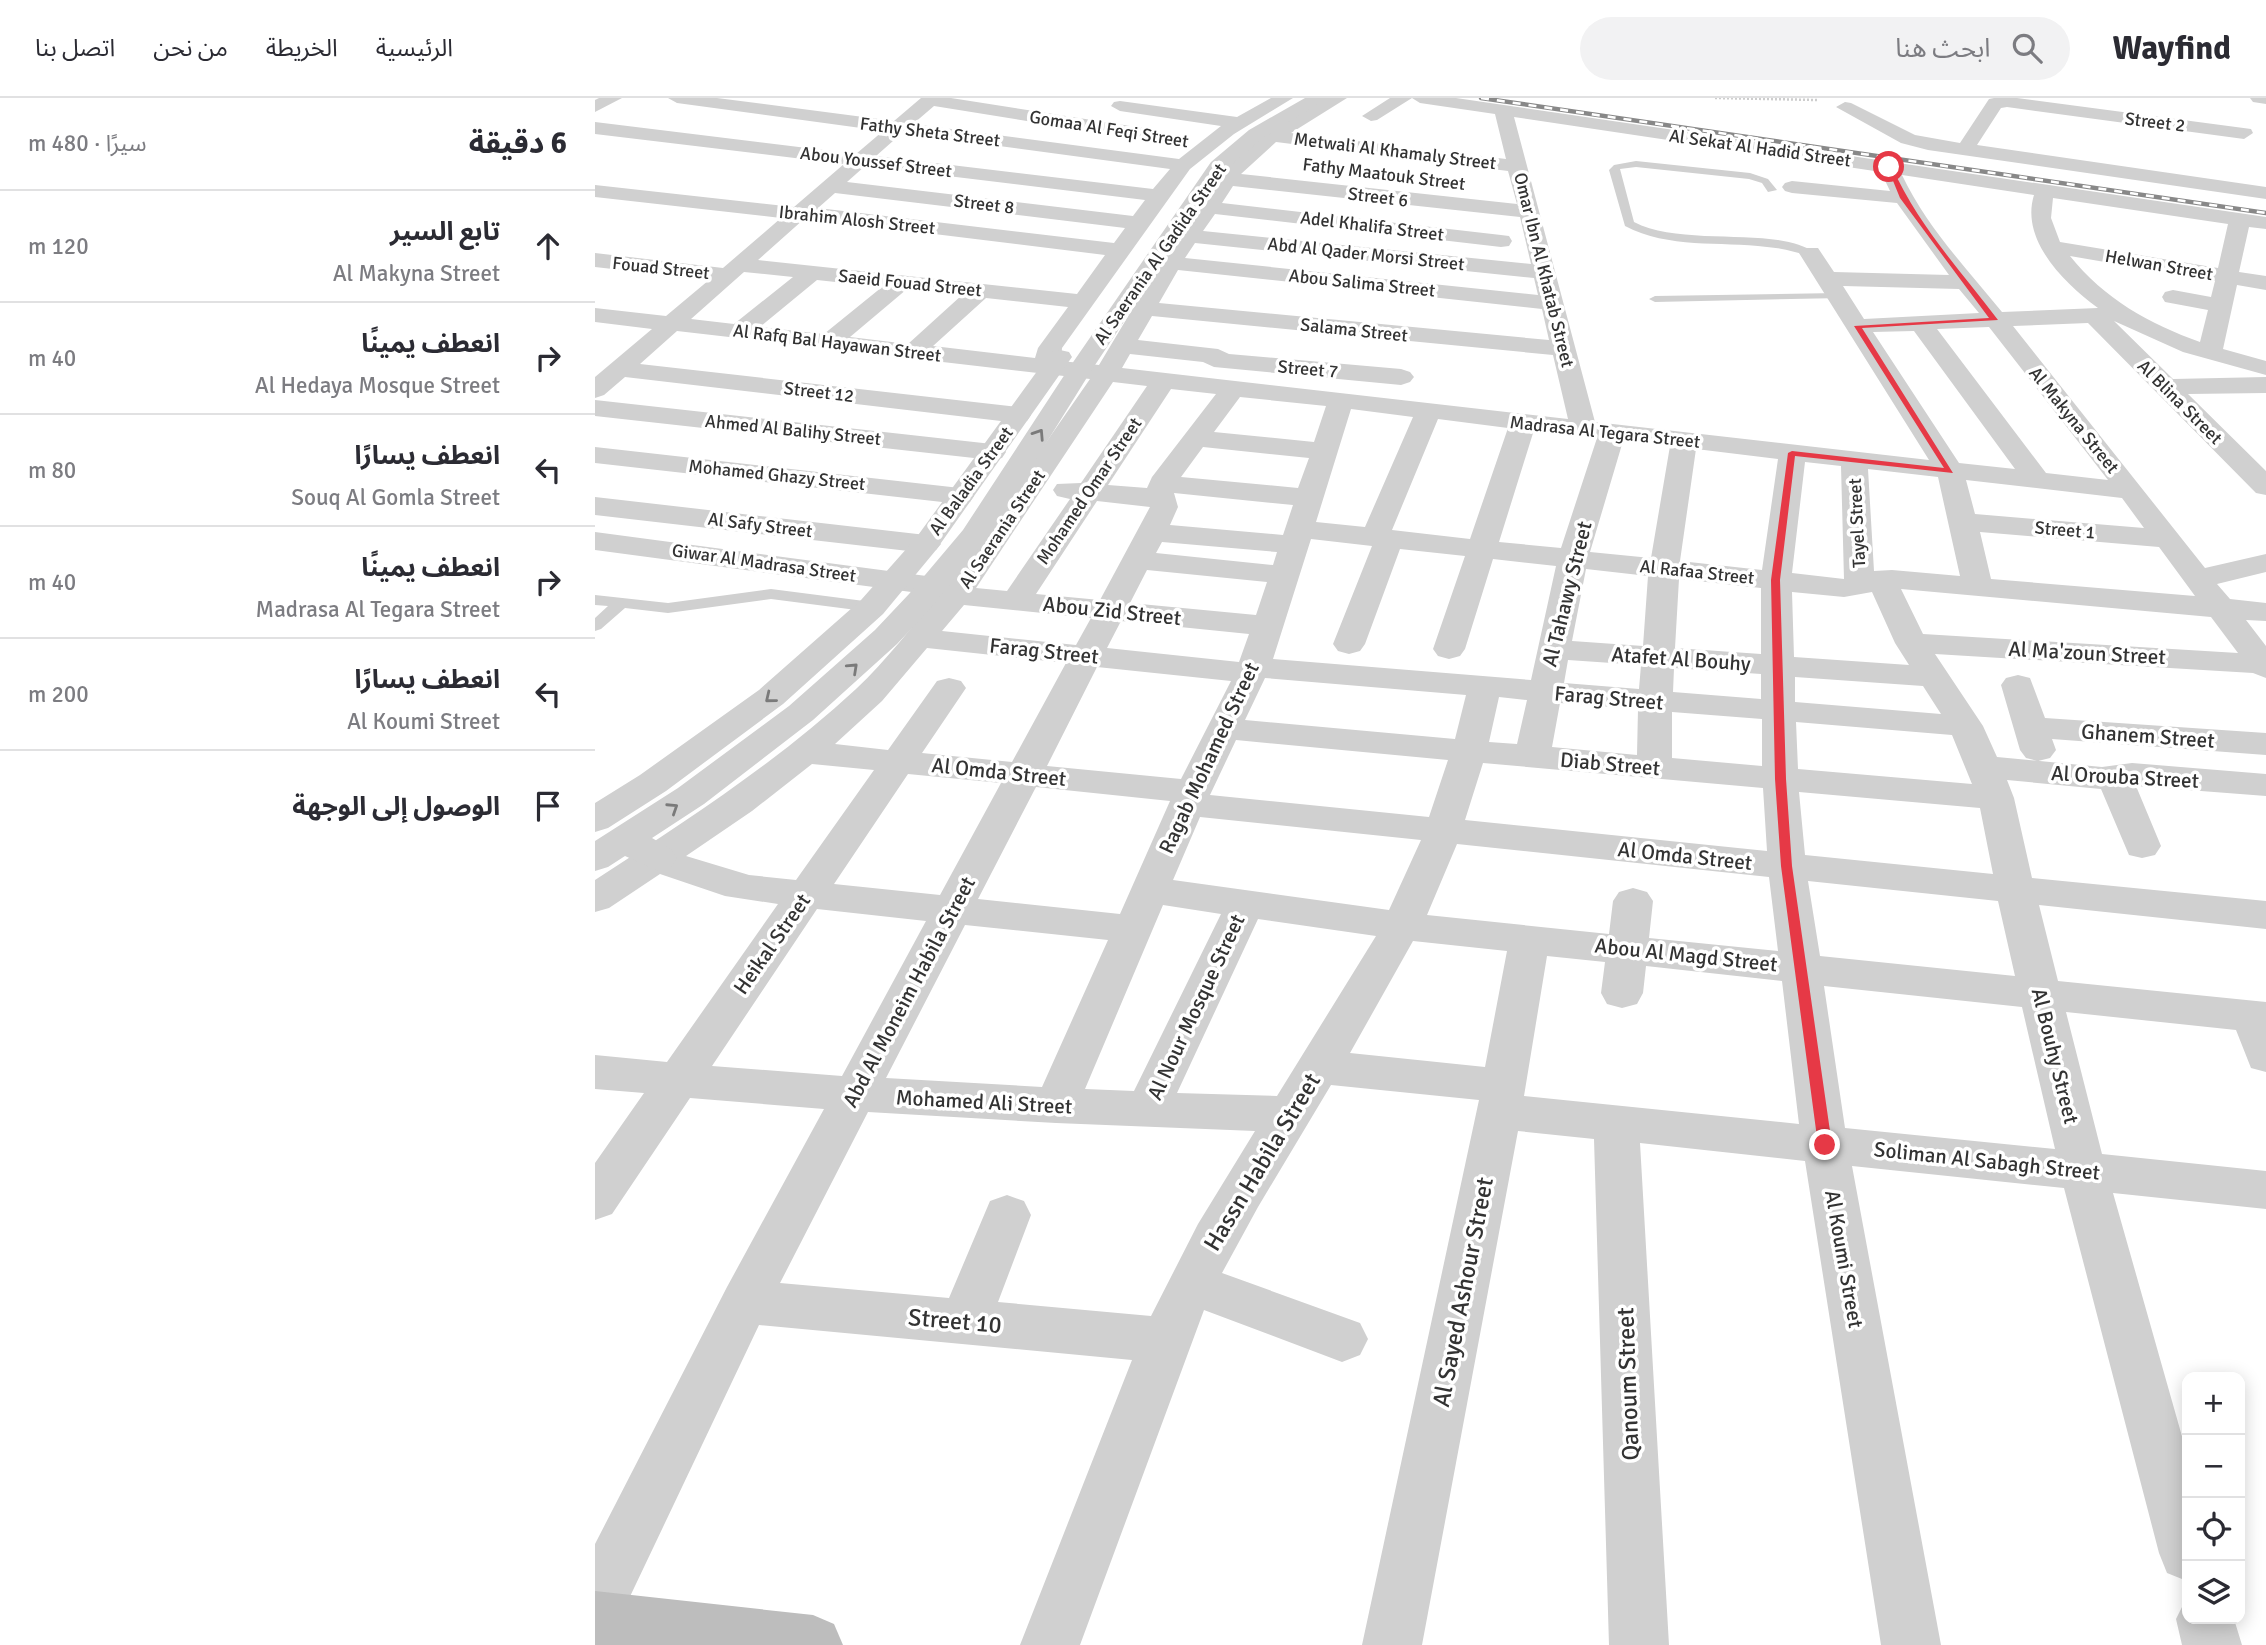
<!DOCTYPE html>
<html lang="ar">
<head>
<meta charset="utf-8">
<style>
	:root { --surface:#fff; --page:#f2f2f3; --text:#2b2b33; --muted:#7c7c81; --line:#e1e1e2 }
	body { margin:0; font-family:Signika,"Noto Sans Arabic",sans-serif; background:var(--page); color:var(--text); direction:rtl }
	.controls { position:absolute; right:21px; bottom:21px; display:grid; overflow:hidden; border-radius:14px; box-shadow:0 4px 18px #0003 }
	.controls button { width:63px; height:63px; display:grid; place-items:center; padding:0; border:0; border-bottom:2px solid var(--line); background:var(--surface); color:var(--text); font:35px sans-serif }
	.stop { position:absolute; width:21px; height:21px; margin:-16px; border:5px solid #e63946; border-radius:50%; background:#fff }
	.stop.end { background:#e63946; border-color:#fff; box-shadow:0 2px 7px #0008 }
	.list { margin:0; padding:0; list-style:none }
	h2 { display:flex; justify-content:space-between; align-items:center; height:91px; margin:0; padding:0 28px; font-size:30px }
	h2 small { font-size:23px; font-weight:400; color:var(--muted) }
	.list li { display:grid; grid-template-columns:46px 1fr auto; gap:21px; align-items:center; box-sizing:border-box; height:112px; padding:0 28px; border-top:2px solid var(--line) }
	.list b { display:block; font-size:26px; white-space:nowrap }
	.list p { margin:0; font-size:23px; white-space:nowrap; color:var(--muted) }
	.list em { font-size:23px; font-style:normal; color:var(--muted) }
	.icon { flex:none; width:38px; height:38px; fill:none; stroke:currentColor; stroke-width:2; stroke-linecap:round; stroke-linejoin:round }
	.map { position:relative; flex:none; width:1671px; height:1547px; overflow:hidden; direction:ltr }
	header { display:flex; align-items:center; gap:42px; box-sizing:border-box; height:98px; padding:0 35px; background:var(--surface); border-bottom:2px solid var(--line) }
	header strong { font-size:33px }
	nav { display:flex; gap:38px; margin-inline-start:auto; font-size:24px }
	.search { width:490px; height:63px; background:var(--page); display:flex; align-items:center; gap:18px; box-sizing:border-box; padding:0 24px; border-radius:38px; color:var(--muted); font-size:26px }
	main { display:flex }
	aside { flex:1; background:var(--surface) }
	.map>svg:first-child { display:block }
</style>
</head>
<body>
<header>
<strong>Wayfind</strong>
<div class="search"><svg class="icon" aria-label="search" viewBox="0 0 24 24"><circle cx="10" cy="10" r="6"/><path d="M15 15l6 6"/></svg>ابحث هنا</div>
<nav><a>الرئيسية</a><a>الخريطة</a><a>من نحن</a><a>اتصل بنا</a></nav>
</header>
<main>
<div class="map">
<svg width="1671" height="1547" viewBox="0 0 1671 1547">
	<rect width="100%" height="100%" fill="#fff"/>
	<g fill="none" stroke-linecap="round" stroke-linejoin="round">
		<path stroke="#cdcdcd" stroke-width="2.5" stroke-dasharray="2 2" stroke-linecap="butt" d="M 1120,0 L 1222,2"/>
		<path fill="#d0d0d0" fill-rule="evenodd" d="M 1041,63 L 1155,75 L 1173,81 L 1182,92 L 1173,94 L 1167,85 L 1154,81 L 1041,69 L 1025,71 L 1039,124 C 1089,150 1183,127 1220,155 L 1215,158 C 1200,154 1187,150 1172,149 C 1124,143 1074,151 1030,128 L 1014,72 L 1019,67 Z
			M 1243,195 L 1247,196 L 1247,200 L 1060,204 L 1054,201 L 1060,198 Z
			M 176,491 L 277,504 L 285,509 L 277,514 L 176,501 L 73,515 L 30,510 L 6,531 L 0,533 L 0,520 L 13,508 L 0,507 L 0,497 L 73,505 Z"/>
		<path fill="#d0d0d0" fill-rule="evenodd" d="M 4,0 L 27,0 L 0,14 L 0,2 Z
			M 73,0 L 122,0 L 299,23 L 326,0 L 356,0 L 561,32 L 570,38 L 561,44 L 339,8 L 318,26 L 584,61 L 626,28 L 525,13 L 516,8 L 519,4 L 525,3 L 642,19 L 676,0 L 698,0 L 639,36 L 595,71 L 467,250 L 466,263 L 504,267 L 565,165 L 634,65 L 670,34 L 730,0 L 752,0 L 696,35 L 911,61 L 900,16 L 825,5 L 817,0 L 782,22 L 776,23 L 767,18 L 795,0 L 861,0 L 1671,119 L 1671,131 L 1654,129 L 1644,174 L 1671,178 L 1671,192 L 1642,187 L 1628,251 L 1671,263 L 1671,277 L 1588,254 L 1519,223 L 1578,281 L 1671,279 L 1671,295 L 1593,296 L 1671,373 L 1671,397 L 1661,395 L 1493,225 L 1418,228 L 1610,470 L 1671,456 L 1671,474 L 1622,486 L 1635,501 L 1671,505 L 1671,523 L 1651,522 L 1671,548 L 1671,580 L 1658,575 L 1340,556 L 1388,628 L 1402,659 L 1507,669 L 1537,665 L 1671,676 L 1671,698 L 1541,688 L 1566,748 L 1560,757 L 1547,760 L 1534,757 L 1506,691 L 1412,682 L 1419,700 L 1437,780 L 1671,803 L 1671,831 L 1444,807 L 1463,883 L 1671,904 L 1671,974 L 1656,970 L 1641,932 L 1471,914 L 1507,1056 L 1671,1073 L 1671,1111 L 1518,1095 L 1592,1356 L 1592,1483 L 1572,1475 L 1564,1455 L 1469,1090 L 1257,1068 L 1346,1547 L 1286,1547 L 1210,1063 L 1045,1045 L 1074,1547 L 1014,1547 L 999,1041 L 923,1033 L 827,1547 L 767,1547 L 884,1002 L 736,987 L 663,1109 L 627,1175 L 765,1225 L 773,1241 L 765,1257 L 747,1264 L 609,1212 L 485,1547 L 425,1547 L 537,1262 L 164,1227 L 21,1528 L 0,1536 L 0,1446 L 132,1189 L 229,1011 L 95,1000 L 17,1116 L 0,1122 L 0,1065 L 49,995 L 0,991 L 0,957 L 72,964 L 183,806 L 130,798 L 65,776 L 14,810 L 0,814 L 0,782 C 91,723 181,665 261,591 C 291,563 318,527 345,496 L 339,497 L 0,452 L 0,434 L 339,479 L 350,481 L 353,486 L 495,281 L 82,233 L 45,266 L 423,309 L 432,311 L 436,317 L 432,323 L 423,325 L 30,279 L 9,297 L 0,300 L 0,279 L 57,231 L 0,224 L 0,210 L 71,218 L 114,182 L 0,169 L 0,155 L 128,170 L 186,120 L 0,99 L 0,87 L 199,109 L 249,66 L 0,36 L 0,24 L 261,56 L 288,33 L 82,5 ZM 919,19 L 1286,74 L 1295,93 L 1197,83 L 1190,85 L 1187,89 L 1190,93 L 1197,95 L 1302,105 L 1354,177 L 1239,174 L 1223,150 L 1207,150 L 1204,155 L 1334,362 L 1000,324 ZM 307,35 L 575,71 L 558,91 L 281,58 ZM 681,44 L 913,73 L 922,106 L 646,76 ZM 270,68 L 550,102 L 538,118 L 252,84 ZM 1307,77 L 1439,97 C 1425,142 1469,185 1503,210 L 1407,214 C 1372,171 1331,128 1307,77 ZM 638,88 L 925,119 L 936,166 L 608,133 L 620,116 L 906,149 L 914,148 L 917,143 L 914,138 L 906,137 L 627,105 ZM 240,95 L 530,130 L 519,145 L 223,110 ZM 1458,100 L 1633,126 L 1623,170 L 1465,144 L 1456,120 ZM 209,121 L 225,122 L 510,157 L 482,196 L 163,162 ZM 600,145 L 939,180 L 943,197 L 590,160 ZM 1475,158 L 1620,183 L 1616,199 L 1578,192 L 1570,194 L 1567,199 L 1570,204 L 1613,212 L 1605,244 C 1555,226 1509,201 1475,158 ZM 583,172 L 947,211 L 954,242 L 564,205 ZM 149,174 L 198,179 L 139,226 L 96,221 ZM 222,182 L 287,189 L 229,236 L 165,229 ZM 1248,188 L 1364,191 L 1384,215 L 1269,221 ZM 312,191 L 367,197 L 313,246 L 255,239 ZM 391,200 L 473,209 L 443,250 L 440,260 L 338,248 ZM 557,218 L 958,257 L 973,321 L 527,270 L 535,256 L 608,264 L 619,269 L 806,287 L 815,284 L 819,279 L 815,274 L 806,271 L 634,256 L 623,251 L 543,242 ZM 1394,229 L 1513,382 L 1451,375 L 1342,231 ZM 1319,233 L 1420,371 L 1364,365 L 1278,234 ZM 518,284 L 552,288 L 486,385 L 462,386 L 458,392 L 462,398 L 475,401 L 412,493 L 381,490 ZM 576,291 L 621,296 L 557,379 L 552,390 L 513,387 ZM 645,299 L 731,308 L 719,344 L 619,334 ZM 756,311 L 818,319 L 770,429 L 721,424 ZM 843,321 L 913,330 L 875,441 L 797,432 ZM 939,332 L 1002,340 L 966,450 L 904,444 ZM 1028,343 L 1075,348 L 1056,460 L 995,454 ZM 608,349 L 714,360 L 703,390 L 586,379 ZM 1101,351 L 1183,361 L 1167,472 L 1085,463 ZM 1210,364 L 1246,368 L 1249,481 L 1197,475 ZM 1273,371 L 1343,379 L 1365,478 L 1297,472 L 1279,473 ZM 1371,382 L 1527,400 L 1549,430 L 1380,416 ZM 579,395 L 698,407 L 688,437 L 575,427 L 583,409 ZM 502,403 L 555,409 L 505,502 L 441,496 ZM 1385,434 L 1564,449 L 1600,498 L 1396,481 ZM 716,441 L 777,448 L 738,546 L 743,553 L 754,556 L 765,553 L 770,546 L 805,451 L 870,458 L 838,551 L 843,558 L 854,561 L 865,558 L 870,551 L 898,461 L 961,468 L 936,582 L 678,561 ZM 567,444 L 682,454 L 678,467 L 561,455 ZM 991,471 L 1053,478 L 1048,548 L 977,543 ZM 552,472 L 672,484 L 661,517 L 535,505 ZM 1084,481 L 1166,490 L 1166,556 L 1080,550 ZM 1306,491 L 1616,519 L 1643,555 L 1328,536 ZM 1197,494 L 1249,499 L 1277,494 L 1300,545 L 1314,567 L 1199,559 ZM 369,507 L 496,520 L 481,547 L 347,533 ZM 526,523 L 654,536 L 644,564 L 512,550 ZM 332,550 L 471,565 L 417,664 L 327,655 L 371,590 L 366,583 L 354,580 L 342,583 L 293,652 L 240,646 L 287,603 ZM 973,562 L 1046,567 L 1044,591 L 969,585 ZM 502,569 L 636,583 L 586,681 L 452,668 ZM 1079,570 L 1166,576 L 1166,601 L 1078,594 ZM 1200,579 L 1328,588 L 1346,616 L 1200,604 ZM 670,580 L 871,597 L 860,641 L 650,622 ZM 904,599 L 932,602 L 922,646 L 894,644 ZM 965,605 L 1043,611 L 1042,657 L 957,649 ZM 1077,614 L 1167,621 L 1167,668 L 1077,660 ZM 1201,624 L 1357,637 L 1377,686 L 1203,671 ZM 641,642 L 853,662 L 834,719 L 615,697 ZM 888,665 L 1168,690 L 1172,753 L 870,722 ZM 217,666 L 279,672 L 201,782 L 154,777 L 91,758 L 157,713 ZM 313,676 L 406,685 L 345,797 L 239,786 ZM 441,689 L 575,703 L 525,816 L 383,801 ZM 1204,694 L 1385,710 L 1398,776 L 1210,757 ZM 605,719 L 826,742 L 794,812 L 578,782 ZM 862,746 L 1174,779 L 1183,853 L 1054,840 L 1058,803 L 1052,794 L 1038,790 L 1024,794 L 1018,803 L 1014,836 L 832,817 ZM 1213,783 L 1403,803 L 1420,878 L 1225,858 ZM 568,807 L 626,816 L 539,993 L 490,991 ZM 222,811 L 331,823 L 247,978 L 117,968 ZM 663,821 L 781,838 L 682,998 L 582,995 ZM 370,827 L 513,842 L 447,989 L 291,980 ZM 818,843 L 912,853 L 890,969 L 755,955 ZM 952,858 L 1010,864 L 1006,895 L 1012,906 L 1027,910 L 1042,906 L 1048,895 L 1051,868 L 1187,883 L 1204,1026 L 929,998 ZM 1229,888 L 1427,909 L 1460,1051 L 1250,1030 ZM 273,1014 L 461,1025 L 660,1033 L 603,1126 L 556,1218 L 403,1204 L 436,1117 L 429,1103 L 412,1097 L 395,1103 L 354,1200 L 185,1185 Z
			M 1399,0 L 1422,0 L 1656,31 L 1658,35 L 1649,41 L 1412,9 L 1406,10 L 1382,47 L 1671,89 L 1671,101 L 1333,52 L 1306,45 L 1241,9 L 1250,4 L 1256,5 L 1320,37 L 1365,45 L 1394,1 Z
			M 1655,0 L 1671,0 L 1671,6 L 1658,4 Z
			M 0,302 L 397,346 L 407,348 L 411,354 L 407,360 L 397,362 L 0,318 Z
			M 0,349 L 365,390 L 375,392 L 379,398 L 375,404 L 365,406 L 0,365 Z
			M 0,399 L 331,437 L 341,440 L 346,446 L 341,452 L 331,455 L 0,417 Z
			M 1423,577 L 1435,580 L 1450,620 L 1671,635 L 1671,657 L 1457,641 L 1461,652 L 1455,660 L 1443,663 L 1431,660 L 1425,652 L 1406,587 L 1411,580 Z
			M 1592,1499 L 1592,1521 L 1639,1521 L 1647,1547 L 1587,1547 L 1581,1521 Z"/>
		<path fill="#d0d0d0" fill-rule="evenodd" d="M 710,0 L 732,0 L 668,40 L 630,72 L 496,273 L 394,437 L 336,510 L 302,546 L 218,622 L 109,706 L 57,740 L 76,751 L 82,760 L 76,769 L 63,773 L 30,758 L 13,769 L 0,773 L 0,743 L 83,690 L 194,608 L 280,532 L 314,496 L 368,432 L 472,273 L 616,64 L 654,32 Z
			M 465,252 L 474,254 L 477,259 L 341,452 L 288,516 L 188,606 L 71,693 L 13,730 L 0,734 L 0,705 L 45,677 L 164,592 L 266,502 L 321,440 L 456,254 Z"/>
		<path fill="#bdbdbd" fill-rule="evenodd" d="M 0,1493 L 218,1517 L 239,1526 L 248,1547 L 0,1547 Z"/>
		<defs>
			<path id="rail" d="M 886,0 L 1671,115"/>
		</defs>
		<use href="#rail" stroke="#888" stroke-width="4.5"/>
		<use href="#rail" stroke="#fff" stroke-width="2.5" stroke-dasharray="8" stroke-linecap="butt"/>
	</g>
	<defs><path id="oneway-chevron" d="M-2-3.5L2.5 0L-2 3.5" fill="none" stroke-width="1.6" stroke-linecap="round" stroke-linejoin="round" transform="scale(1.75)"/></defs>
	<g stroke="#7a7a7a">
		<use href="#oneway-chevron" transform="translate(444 336) rotate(-57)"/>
		<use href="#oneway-chevron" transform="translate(258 570) rotate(-43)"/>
		<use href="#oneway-chevron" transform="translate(175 600) rotate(141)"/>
		<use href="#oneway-chevron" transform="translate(78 710) rotate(-33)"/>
	</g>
	<path fill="#e63946" d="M 1292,68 L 1297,69 C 1323,127 1365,172 1403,222 L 1267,230 L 1358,375 L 1200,358 L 1185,482 L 1191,681 L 1197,768 L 1237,1047 L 1230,1052 L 1223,1047 L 1186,768 L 1180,681 L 1176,482 L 1193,355 L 1197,353 L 1349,370 L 1259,228 L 1394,220 L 1305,100 Z"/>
	<g text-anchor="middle" stroke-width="7" stroke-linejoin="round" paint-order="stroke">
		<g font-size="18" fill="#333" stroke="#fff">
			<text transform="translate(1560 24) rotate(7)" y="6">Street 2</text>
			<text transform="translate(514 31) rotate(9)" y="6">Gomaa Al Feqi Street</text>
			<text transform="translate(335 34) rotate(7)" y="6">Fathy Sheta Street</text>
			<text transform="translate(1165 50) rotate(8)" y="6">Al Sekat Al Hadid Street</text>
			<text transform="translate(800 53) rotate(7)" y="6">Metwali Al Khamaly Street</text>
			<text transform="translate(281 64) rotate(7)" y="6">Abou Youssef Street</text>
			<text transform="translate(789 76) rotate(7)" y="6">Fathy Maatouk Street</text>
			<text transform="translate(783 99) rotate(7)" y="6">Street 6</text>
			<text transform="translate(389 106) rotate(7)" y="6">Street 8</text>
			<text transform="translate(262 122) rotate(6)" y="6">Ibrahim Alosh Street</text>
			<text transform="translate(777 128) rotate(7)" y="6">Adel Khalifa Street</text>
			<text transform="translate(565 156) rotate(-55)" y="6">Al Saerania Al Gadida Street</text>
			<text transform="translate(771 156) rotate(6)" y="6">Abd Al Qader Morsi Street</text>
			<text transform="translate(1564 167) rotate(10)" y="6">Helwan Street</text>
			<text transform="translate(66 170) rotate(6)" y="6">Fouad Street</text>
			<text transform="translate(949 172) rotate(76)" y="6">Omar Ibn Al Khatab Street</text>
			<text transform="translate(315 185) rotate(6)" y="6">Saeid Fouad Street</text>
			<text transform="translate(767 185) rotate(6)" y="6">Abou Salima Street</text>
			<text transform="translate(759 232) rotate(6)" y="6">Salama Street</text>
			<text transform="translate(242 245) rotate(7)" y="6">Al Rafq Bal Hayawan Street</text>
			<text transform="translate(713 271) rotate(5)" y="6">Street 7</text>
			<text transform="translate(224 294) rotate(7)" y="6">Street 12</text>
			<text transform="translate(1585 304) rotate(45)" y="6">Al Blina Street</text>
			<text transform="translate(1479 322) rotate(51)" y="6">Al Makyna Street</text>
			<text transform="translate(198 332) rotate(6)" y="6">Ahmed Al Balihy Street</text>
			<text transform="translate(1010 334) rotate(6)" y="6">Madrasa Al Tegara Street</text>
			<text transform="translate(182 377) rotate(6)" y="6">Mohamed Ghazy Street</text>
			<text transform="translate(376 383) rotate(-54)" y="6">Al Baladia Street</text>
			<text transform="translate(494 393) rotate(-56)" y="6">Mohamed Omar Street</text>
			<text transform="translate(1262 425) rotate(-93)" y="6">Tayel Street</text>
			<text transform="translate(165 427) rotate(7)" y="6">Al Safy Street</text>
			<text transform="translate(407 431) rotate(-56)" y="6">Al Saerania Street</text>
			<text transform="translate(1470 432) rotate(5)" y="6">Street 1</text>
			<text transform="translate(169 465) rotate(8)" y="6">Giwar Al Madrasa Street</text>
			<text transform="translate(1102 474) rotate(6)" y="6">Al Rafaa Street</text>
		</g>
		<g font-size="21" fill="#333" stroke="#fff">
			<text transform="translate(972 496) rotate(-76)" y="7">Al Tahawy Street</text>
			<text transform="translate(517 513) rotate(6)" y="7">Abou Zid Street</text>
			<text transform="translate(449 553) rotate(6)" y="7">Farag Street</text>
			<text transform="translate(1492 555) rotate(3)" y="7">Al Ma'zoun Street</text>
			<text transform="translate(1086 561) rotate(4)" y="7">Atafet Al Bouhy</text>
			<text transform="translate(1014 600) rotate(5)" y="7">Farag Street</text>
			<text transform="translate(1553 638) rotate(4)" y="7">Ghanem Street</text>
			<text transform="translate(614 660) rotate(-65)" y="7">Ragab Mohamed Street</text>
			<text transform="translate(1015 666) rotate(5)" y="7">Diab Street</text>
			<text transform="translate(404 674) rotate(6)" y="7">Al Omda Street</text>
			<text transform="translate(1530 679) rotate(3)" y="7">Al Orouba Street</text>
			<text transform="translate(1090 758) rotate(6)" y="7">Al Omda Street</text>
			<text transform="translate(177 846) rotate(-55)" y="7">Heikal Street</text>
			<text transform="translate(1091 857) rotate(6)" y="7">Abou Al Magd Street</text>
			<text transform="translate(314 894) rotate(-62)" y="7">Abd Al Moneim Habila Street</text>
			<text transform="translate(601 909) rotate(-65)" y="7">Al Nour Mosque Street</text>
			<text transform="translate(1460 958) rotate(76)" y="7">Al Bouhy Street</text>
			<text transform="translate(389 1004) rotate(3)" y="7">Mohamed Ali Street</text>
			<text transform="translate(1392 1063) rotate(6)" y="7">Soliman Al Sabagh Street</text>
			<text transform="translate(1249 1161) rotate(80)" y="7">Al Koumi Street</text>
		</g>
		<g font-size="24" fill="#333" stroke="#fff">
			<text transform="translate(667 1064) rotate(-59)" y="8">Hassn Habila Street</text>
			<text transform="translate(868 1194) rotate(-79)" y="8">Al Sayed Ashour Street</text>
			<text transform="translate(360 1223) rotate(5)" y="8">Street 10</text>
			<text transform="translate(1033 1286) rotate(-92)" y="8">Qanoum Street</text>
		</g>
	</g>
</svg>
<div class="controls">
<button>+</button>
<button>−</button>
<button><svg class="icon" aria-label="locate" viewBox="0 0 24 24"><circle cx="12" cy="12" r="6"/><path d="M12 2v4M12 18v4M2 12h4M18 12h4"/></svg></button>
<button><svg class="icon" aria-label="layers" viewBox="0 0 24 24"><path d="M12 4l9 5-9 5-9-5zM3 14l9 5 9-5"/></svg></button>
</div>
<div class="stop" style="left:1294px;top:69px"></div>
<div class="stop end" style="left:1230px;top:1047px"></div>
</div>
<aside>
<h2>6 دقيقة<small>سيرًا · 480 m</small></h2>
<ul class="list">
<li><svg class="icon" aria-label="ahead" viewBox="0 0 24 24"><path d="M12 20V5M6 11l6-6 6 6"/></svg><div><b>تابع السير</b><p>Al Makyna Street</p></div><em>120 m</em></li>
<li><svg class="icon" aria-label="right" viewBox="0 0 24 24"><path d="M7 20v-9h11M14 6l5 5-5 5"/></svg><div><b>انعطف يمينًا</b><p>Al Hedaya Mosque Street</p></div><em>40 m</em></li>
<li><svg class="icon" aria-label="left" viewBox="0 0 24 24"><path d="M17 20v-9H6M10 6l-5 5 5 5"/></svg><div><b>انعطف يسارًا</b><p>Souq Al Gomla Street</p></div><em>80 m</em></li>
<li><svg class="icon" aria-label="right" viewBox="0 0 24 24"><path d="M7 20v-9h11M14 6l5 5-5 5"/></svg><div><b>انعطف يمينًا</b><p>Madrasa Al Tegara Street</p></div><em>40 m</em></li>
<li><svg class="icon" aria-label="left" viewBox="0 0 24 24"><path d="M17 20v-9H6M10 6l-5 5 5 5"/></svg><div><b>انعطف يسارًا</b><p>Al Koumi Street</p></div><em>200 m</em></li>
<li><svg class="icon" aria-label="arrive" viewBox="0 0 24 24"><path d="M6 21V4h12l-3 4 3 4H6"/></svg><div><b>الوصول إلى الوجهة</b></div></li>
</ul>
</aside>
</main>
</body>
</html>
